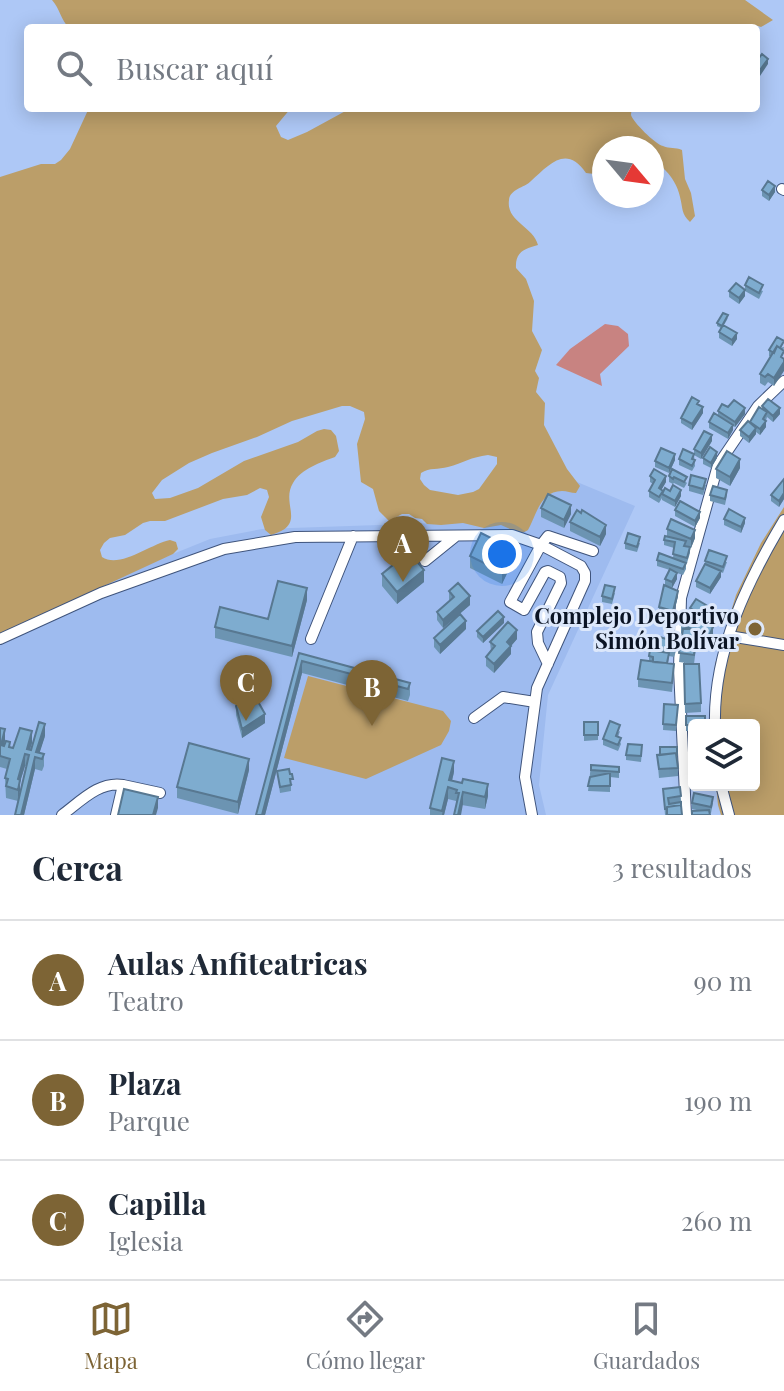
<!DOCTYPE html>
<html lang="es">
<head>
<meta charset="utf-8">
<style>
	:root { --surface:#fff; --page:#f6f6f7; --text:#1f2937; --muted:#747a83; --line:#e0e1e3; --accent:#7d6435 }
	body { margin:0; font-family:"Playfair Display",serif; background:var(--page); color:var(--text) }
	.controls { position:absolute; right:24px; bottom:24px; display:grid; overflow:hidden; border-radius:8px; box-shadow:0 4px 20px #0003 }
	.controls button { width:72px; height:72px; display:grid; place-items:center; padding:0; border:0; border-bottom:2px solid var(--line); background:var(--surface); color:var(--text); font:40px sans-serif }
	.compass { position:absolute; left:592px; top:136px; width:72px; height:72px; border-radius:50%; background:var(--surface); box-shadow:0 4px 20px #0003; rotate:119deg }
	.you { position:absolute; left:502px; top:554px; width:28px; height:28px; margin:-20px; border:6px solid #fff; border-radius:50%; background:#1a73e8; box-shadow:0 0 0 12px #1a73e833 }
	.badge { display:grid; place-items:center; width:52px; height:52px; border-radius:50%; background:var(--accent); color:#fff; font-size:26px; font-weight:700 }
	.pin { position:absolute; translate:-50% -66px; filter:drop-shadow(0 2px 4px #0008) }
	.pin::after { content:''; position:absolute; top:42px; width:28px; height:24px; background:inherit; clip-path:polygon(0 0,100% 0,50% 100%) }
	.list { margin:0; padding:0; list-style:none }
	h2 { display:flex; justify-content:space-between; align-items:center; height:104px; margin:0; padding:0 32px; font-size:34px }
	h2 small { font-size:26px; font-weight:400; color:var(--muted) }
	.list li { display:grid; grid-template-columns:52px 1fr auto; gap:24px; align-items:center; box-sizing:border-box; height:120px; padding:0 32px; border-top:2px solid var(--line) }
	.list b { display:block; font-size:30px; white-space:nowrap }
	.list p { margin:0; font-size:26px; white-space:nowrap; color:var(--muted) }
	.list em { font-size:26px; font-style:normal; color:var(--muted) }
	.icon { flex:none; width:44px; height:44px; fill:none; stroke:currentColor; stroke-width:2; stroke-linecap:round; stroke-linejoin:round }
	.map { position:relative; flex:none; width:784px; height:815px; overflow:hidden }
	.search { position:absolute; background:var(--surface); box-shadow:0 4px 20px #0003; left:24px; right:24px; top:24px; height:88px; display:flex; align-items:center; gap:20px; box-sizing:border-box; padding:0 28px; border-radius:8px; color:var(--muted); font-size:30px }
	.sheet { height:464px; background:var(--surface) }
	nav { display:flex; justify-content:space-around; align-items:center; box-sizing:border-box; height:112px; border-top:2px solid var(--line); background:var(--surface); font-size:22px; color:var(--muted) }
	nav a { display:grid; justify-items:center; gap:4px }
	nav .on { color:var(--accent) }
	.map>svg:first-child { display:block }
</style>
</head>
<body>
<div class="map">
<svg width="784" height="815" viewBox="0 0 784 815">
	<rect width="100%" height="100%" fill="#aec8f6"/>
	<path fill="#9ebbef" d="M 548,470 L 635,506 L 548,695 L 539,785 L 546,815 L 0,815 L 0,624 L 210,539 L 262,529 L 521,520 Z"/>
	<path fill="#bb9e69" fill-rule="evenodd" d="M 52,0 L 745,0 L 773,20 L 761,27 L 755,25 L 751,28 L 69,28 C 61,20 60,9 52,0 Z
		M 89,108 L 291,108 L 276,126 L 281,137 L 288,140 L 307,132 L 351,108 L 632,108 C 632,110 631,112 631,115 C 633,122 655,144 663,146 C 670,149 675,147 682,150 L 685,179 L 691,193 L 695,216 L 690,222 C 681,214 683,208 680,197 C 678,184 665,165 652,162 L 652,148 L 604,148 L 603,175 L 586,173 C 566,144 549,165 531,181 C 524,188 510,189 509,200 C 506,222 533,226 538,245 C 524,249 515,252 516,268 L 526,279 L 534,301 L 532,331 L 542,350 L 535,371 L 539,378 L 536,392 L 545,403 L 544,425 L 567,469 L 580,486 L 576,493 C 571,493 567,491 562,491 C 540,491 536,516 528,530 L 521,534 L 501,525 L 484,528 L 463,523 L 441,525 L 427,524 L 422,519 L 415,518 L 409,514 L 402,514 L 389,521 L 379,511 L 373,489 L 361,482 L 357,444 L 365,419 L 364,412 L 350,406 L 342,406 L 292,421 L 257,437 L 212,453 L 189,463 L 162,480 L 152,493 L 155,499 L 170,498 L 198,488 L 244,461 L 298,442 L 317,431 L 324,429 L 331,430 L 336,436 L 339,451 L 335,457 C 321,462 301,469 293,483 C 280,504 308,525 271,535 L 265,530 L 261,517 L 269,497 L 267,490 L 260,488 L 247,495 L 223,499 L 165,521 L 150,521 L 143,523 L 125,535 L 110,538 L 104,543 L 100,550 L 102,557 C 120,569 150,544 170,540 L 176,542 L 178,549 L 173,554 L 0,634 L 0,177 L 41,164 L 55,164 L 61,160 L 70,149 ZM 488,455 L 497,457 L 497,464 L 479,489 L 473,492 L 458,495 L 430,490 L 424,485 L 420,479 L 421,473 C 430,467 438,470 448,467 C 463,463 471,457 488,455 Z
		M 784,507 L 784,815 L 721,815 L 718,805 L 716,785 L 754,785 L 754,725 L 711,725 L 715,664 L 736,595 L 761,543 Z
		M 308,676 L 443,711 L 451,721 L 449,731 L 441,745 L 366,779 L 284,758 Z"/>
	<path fill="#c88381" d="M 605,324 L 618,326 L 628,334 L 629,346 L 600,374 L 602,386 L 556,365 L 570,349 Z"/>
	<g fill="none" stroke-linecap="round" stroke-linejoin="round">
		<defs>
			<path id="minor" d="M 782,189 L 784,190
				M 425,561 L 456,536
				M 729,636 L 784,645
				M 0,639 L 101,593 L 224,549 L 295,537 L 512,535 L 541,545 L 581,566 L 585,573 L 585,581 L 537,688 L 525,777 L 532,815
				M 311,639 L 353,536
				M 548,664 L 538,643 L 537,632 L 561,583 L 560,577 L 548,571 L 545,572 L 524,610 L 510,602 L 541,545 L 548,536 L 593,551
				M 474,718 L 503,697 L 535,702
				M 715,725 C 713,651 747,582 784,520
				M 123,785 L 160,793
				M 721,785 L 729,815
				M 62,815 C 81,801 99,781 123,785 L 116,815
				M 686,815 L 679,669 L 681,598 L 718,465 L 758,406 L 784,381"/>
		</defs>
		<use href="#minor" stroke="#3f547c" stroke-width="12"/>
		<use href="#minor" stroke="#fff" stroke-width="10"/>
	</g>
	<path fill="#6c94b2" d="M 762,190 L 775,192 L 769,201 L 762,196 Z
		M 745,285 L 763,291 L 759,299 L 745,291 L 745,296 L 739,304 L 729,297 L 729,291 L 745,290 Z
		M 728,318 L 724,325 L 737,339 L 732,346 L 719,338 L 719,332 L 721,328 L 717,326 L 717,323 Z
		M 784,347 L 774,386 L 768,382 L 765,386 L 760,383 L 760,374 L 771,357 L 769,356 L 769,350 Z
		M 699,405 L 703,413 L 692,430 L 681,423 L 681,418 Z
		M 762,406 L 780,414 L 773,422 L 767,417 L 766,421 L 766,427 L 760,435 L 756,432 L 756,434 L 749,443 L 740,436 L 740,430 L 750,423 L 762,408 Z
		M 728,407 L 745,414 L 735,427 L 733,426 L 733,430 L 728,439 L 709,428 L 709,422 L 718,416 L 718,411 Z
		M 712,441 L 701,459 L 694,455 L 695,466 L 692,471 L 679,465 L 679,459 L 694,454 L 694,449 Z
		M 703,458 L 717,458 L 711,468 L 703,464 Z
		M 675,460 L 669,473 L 655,467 L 655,461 Z
		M 740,468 L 730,486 L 716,478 L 716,469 Z
		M 672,469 L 687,483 L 684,488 L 674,483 L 673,484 L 669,482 L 669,476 Z
		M 650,476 L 666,482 L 661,490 L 681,496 L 675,507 L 662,500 L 662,498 L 659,503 L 649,497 L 649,491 L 653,484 L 650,482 Z
		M 784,479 L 784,499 L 779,507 L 771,501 L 771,495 Z
		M 689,485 L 706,485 L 703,495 L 689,491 Z
		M 710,495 L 727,495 L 725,505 L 710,501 Z
		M 541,508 L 571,514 L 564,528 L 541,517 Z
		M 675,510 L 700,518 L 695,527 L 675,516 Z
		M 724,519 L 745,523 L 741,533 L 724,525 Z
		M 570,522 L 606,534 L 600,546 L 570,531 Z
		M 667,529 L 695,538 L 691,548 L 690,548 L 690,553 L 687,563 L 686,563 L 686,569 L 683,575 L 677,573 L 677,579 L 672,588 L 665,585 L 665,579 L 670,570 L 657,566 L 657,560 L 673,558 L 674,548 L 664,545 L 664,540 L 667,536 Z
		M 625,543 L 640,543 L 637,552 L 625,549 Z
		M 470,556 L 513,561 L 502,584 L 470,568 Z
		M 705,561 L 727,562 L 723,573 L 721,572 L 721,577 L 710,594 L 696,587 L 696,581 L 705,564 Z
		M 382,574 L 424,582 L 397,604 L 382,586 Z
		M 449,591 L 470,605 L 443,628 L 437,620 L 437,612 L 449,601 Z
		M 615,593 L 612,604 L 602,602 L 602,596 Z
		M 678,596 L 673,617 L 659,612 L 659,607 Z
		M 307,600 L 292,657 L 215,638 L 215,627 L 268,619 Z
		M 690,608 L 706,611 L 700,620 L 690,614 Z
		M 504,623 L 483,643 L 477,637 L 477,631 Z
		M 681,625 L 713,636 L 709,645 L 697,640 L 694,664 L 679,662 L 682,634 L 681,633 Z
		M 466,629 L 440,654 L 434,647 L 434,638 Z
		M 517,639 L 511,646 L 511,654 L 494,673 L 486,666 L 486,657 L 491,651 L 490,642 Z
		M 653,646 L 677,648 L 674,657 L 669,656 L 668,664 L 674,673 L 672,692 L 638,687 L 638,679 L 649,661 L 649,656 L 653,650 Z
		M 299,653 L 410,683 L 410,695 L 408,701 L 302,673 L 265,815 L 256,815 Z
		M 684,664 L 701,703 L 701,712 L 685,713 Z
		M 664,704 L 678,705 L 676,731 L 663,730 Z
		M 236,706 L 265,723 L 242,738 L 236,715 Z
		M 686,716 L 694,725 L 694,731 L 686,731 Z
		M 584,722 L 598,722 L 598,740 L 584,741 Z
		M 0,728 L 5,741 L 10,748 L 13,748 L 32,743 L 30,750 L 45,736 L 39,753 L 44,754 L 44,766 L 42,771 L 35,769 L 24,815 L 15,815 L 27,766 L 25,766 L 20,782 L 18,801 L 6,798 L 5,778 L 7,769 L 0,767 Z
		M 620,731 L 618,737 L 621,744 L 618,751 L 603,745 L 603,739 Z
		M 642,751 L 641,762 L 626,760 L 626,755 Z
		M 657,755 L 678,768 L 678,776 L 659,778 Z
		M 591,765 L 619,767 L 619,778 L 610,777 L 610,792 L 588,791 Z
		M 249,770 L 238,814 L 177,798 L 177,787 Z
		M 277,771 L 293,785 L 291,785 L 291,791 L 280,793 Z
		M 454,772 L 452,781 L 488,796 L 485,809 L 456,804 L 456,801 L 448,799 L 444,815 L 430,815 L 430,808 Z
		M 680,787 L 682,815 L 665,815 L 663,789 Z
		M 692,803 L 713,803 L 711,813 L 692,809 Z"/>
	<path fill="#587891" d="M 768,59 L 768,64 L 760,76 L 760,70 Z
		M 775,186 L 775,192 L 769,201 L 769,195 Z
		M 745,290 L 745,296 L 739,304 L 739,298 Z
		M 737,333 L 737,339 L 732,346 L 732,340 Z
		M 784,362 L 784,371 L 774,386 L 774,378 Z
		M 703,407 L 703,413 L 692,430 L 692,424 Z
		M 745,408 L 745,414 L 735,427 L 735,422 Z
		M 780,408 L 780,414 L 773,422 L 773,416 Z
		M 766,421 L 766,427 L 760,435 L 760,429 Z
		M 733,425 L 733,430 L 728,439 L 728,433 Z
		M 756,428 L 756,434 L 749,443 L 749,437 Z
		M 712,435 L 712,441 L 701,459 L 701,453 Z
		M 717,452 L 717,458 L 711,468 L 711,463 Z
		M 675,454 L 675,460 L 669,473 L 669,468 Z
		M 740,459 L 740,468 L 730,486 L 730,477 Z
		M 666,476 L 666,482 L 659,494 L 659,488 Z
		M 681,490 L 681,496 L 675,507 L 675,501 Z
		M 784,493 L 784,499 L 779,507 L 779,501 Z
		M 571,505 L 571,514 L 564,528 L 564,520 Z
		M 700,512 L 700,518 L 695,527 L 695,521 Z
		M 745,518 L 745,523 L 741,533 L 741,527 Z
		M 606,525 L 606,534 L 600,546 L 600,537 Z
		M 695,530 L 695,538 L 691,548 L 691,539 Z
		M 513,549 L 513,561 L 502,584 L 502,572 Z
		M 424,570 L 424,582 L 397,604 L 397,592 Z
		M 721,571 L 721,577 L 710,594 L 710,588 Z
		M 677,573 L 677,579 L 672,588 L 672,582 Z
		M 307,588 L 307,600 L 292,657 L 292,646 Z
		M 678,591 L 678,596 L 673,617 L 673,611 Z
		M 470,596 L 470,605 L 443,628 L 443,620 Z
		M 706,605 L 706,611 L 700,620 L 700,614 Z
		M 504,617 L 504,623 L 483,643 L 483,637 Z
		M 466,621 L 466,629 L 440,654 L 440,645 Z
		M 713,627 L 713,636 L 709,645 L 709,636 Z
		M 517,630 L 517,639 L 511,646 L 511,654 L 494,673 L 494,664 L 507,642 Z
		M 302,661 L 302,673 L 265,815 L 262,815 Z
		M 265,714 L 265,723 L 242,738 L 242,729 Z
		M 45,724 L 45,736 L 38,758 L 36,752 Z
		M 5,729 L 5,741 L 1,756 L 1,745 Z
		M 32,731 L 32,743 L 28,755 L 27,749 Z
		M 25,754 L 25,766 L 20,782 L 20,791 L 18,801 L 18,779 Z
		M 35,757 L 35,769 L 24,815 L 21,815 Z
		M 249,759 L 249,770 L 238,814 L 238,802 Z
		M 454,761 L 454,772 L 450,788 L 449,780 Z
		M 488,784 L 488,796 L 485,809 L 485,797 Z
		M 448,787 L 448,799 L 444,815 L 442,815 Z
		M 463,792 L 463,804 L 461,815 L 458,815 Z
		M 158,797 L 158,808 L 156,815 L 153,815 Z"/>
	<path fill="#7eaccf" stroke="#587891" stroke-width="2" d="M 762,54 L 768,59 L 760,70 L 756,68 L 756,62 Z
		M 768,181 L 775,186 L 769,195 L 762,190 Z
		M 749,277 L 763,285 L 759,293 L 745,285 Z
		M 736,283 L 745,290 L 739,298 L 729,291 Z
		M 723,313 L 728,315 L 722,326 L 717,323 Z
		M 723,325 L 737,333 L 732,340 L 719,332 Z
		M 777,337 L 784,341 L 780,348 L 777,346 L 774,353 L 769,350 Z
		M 777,346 L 784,351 L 781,357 L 784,359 L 784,362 L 774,378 L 768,374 L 765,377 L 760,374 Z
		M 692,397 L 699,401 L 697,404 L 703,407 L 692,424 L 681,418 Z
		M 768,399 L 780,408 L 773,416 L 762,406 Z
		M 734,400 L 745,408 L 735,422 L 718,411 L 722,404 L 728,407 Z
		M 759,407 L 767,412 L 763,419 L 766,421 L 760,429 L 750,422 Z
		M 714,413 L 733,425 L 728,433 L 709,422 Z
		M 748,421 L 756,428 L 749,437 L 740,430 Z
		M 704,431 L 712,435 L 701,453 L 694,449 Z
		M 710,447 L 717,452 L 711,463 L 703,458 Z
		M 661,448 L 675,454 L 669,468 L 655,461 Z
		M 683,449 L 694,454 L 692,459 L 695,460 L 692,466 L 679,459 Z
		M 727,451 L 740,459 L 730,477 L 716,469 Z
		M 654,469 L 666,476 L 659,488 L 663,491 L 659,497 L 649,491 L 655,480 L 650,476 Z
		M 672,469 L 687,477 L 684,482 L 674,477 L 673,479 L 669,476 Z
		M 691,475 L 706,479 L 703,489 L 689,485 Z
		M 784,479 L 784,493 L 779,501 L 771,495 Z
		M 673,485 L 681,490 L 675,501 L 662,494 L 665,488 L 670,491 Z
		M 713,486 L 727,490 L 725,499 L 710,495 Z
		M 548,494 L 571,505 L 564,520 L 541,508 Z
		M 680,501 L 700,512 L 695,521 L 675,510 Z
		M 729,509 L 745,518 L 741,527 L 724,519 Z
		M 577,510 L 581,513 L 582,510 L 606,525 L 600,537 L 570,522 Z
		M 671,519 L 695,530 L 691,539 L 667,529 Z
		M 481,533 L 513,549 L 502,572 L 470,556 Z
		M 628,533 L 640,537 L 637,547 L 625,543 Z
		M 665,536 L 686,541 L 684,546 L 690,547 L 687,558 L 673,554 L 675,542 L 664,540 Z
		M 709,550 L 727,556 L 723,567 L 705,561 Z
		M 409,552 L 424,570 L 397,592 L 382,574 Z
		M 659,553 L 686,563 L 683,569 L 657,560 Z
		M 705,564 L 721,571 L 710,588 L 696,581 Z
		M 670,569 L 677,573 L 672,582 L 665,579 Z
		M 278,581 L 307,588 L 292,646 L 215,627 L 220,607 L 268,619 Z
		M 458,583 L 470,596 L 443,620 L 437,612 L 454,597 L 449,591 Z
		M 605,585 L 615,587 L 612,599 L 602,596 Z
		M 664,585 L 678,591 L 673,611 L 659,607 Z
		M 696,599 L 706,605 L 700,614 L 690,608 Z
		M 498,611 L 504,617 L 483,637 L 477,631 Z
		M 460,614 L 466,621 L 440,645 L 434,638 Z
		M 684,615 L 713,627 L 709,636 L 697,631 L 694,655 L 679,653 L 683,629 L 692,629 L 681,625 Z
		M 508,622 L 517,630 L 507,642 L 511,646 L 494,664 L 486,657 L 495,646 L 490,642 Z
		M 656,636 L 677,642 L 674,651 L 653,646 Z
		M 650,650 L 669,653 L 667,663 L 653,662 L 653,657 L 649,656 Z
		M 299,653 L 410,683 L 408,689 L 302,661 L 262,815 L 256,815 Z
		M 641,660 L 674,664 L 672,683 L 638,679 Z
		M 684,664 L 699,664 L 701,703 L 685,704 Z
		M 252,691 L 265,714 L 242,729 L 236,706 Z
		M 664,704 L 678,705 L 676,725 L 663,724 Z
		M 686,716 L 705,716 L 705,725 L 686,725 Z
		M 610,721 L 620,725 L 616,736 L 621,738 L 618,745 L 603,739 Z
		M 39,722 L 45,724 L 36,752 L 44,754 L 42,759 L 35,757 L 21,815 L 15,815 L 29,755 L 25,754 L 18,779 L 20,780 L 18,790 L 6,786 L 8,779 L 5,778 L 10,759 L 0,756 L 0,728 L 5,729 L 1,745 L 4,746 L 6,741 L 10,742 L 9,747 L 13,748 L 20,728 L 32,731 L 27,749 L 31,750 Z
		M 584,722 L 598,722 L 598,735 L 584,735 Z
		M 189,743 L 249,759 L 238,802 L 177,787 Z
		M 628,744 L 642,745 L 641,756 L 626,755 Z
		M 660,747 L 677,747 L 677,756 L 676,753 L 660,755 Z
		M 676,753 L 678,768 L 659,769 L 657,755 Z
		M 442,758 L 454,761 L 449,780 L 462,783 L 463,779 L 488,784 L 485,797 L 463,792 L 458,815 L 454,815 L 459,793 L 456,793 L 457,790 L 448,787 L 442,811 L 430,808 Z
		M 591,765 L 619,767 L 619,772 L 591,770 Z
		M 289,769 L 290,774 L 292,774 L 293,779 L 290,779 L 291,785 L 280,787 L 277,771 Z
		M 610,773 L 610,786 L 588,786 L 590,777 Z
		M 680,787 L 681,796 L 668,798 L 669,804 L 681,802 L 681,807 L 681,805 L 667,807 L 667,809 L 665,809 L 663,789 Z
		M 124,789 L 158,797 L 153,815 L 118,815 Z
		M 694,793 L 713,797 L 711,807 L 692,803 Z
		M 681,805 L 682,815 L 667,815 L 667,807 Z
		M 709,810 L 710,815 L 692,815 L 692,811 Z"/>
	<circle fill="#7d6435" stroke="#dde8fb" stroke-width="3" cx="755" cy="629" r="8"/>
	<g text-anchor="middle" stroke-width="6" stroke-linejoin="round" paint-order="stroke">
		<g font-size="22" font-weight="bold" fill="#0b1424" stroke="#dde8fb" text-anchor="end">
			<text x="739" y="624">Complejo Deportivo<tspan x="739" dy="25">Simón Bolívar</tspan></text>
		</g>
	</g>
</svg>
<div class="controls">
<button><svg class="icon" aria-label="layers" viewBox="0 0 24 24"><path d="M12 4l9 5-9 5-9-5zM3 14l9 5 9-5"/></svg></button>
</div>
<svg class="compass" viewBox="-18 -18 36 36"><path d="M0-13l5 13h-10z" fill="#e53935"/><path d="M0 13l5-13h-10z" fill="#747a83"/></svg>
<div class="you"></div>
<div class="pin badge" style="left:403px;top:582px">A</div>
<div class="pin badge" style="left:372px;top:726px">B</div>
<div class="pin badge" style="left:246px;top:721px">C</div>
<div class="search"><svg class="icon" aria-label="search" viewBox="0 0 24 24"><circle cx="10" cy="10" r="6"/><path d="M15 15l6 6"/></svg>Buscar aquí</div>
</div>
<section class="sheet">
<h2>Cerca<small>3 resultados</small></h2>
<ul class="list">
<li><span class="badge">A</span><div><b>Aulas Anfiteatricas</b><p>Teatro</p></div><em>90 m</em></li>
<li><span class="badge">B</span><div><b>Plaza</b><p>Parque</p></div><em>190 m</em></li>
<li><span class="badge">C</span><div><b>Capilla</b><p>Iglesia</p></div><em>260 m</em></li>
</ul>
</section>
<nav>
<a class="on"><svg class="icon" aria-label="map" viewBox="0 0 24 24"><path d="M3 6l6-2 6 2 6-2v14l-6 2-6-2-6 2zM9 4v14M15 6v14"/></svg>Mapa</a>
<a><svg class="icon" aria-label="directions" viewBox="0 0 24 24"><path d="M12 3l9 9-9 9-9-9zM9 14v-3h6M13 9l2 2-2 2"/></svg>Cómo llegar</a>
<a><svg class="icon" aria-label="saved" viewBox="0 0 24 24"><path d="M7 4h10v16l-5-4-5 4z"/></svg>Guardados</a>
</nav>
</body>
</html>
